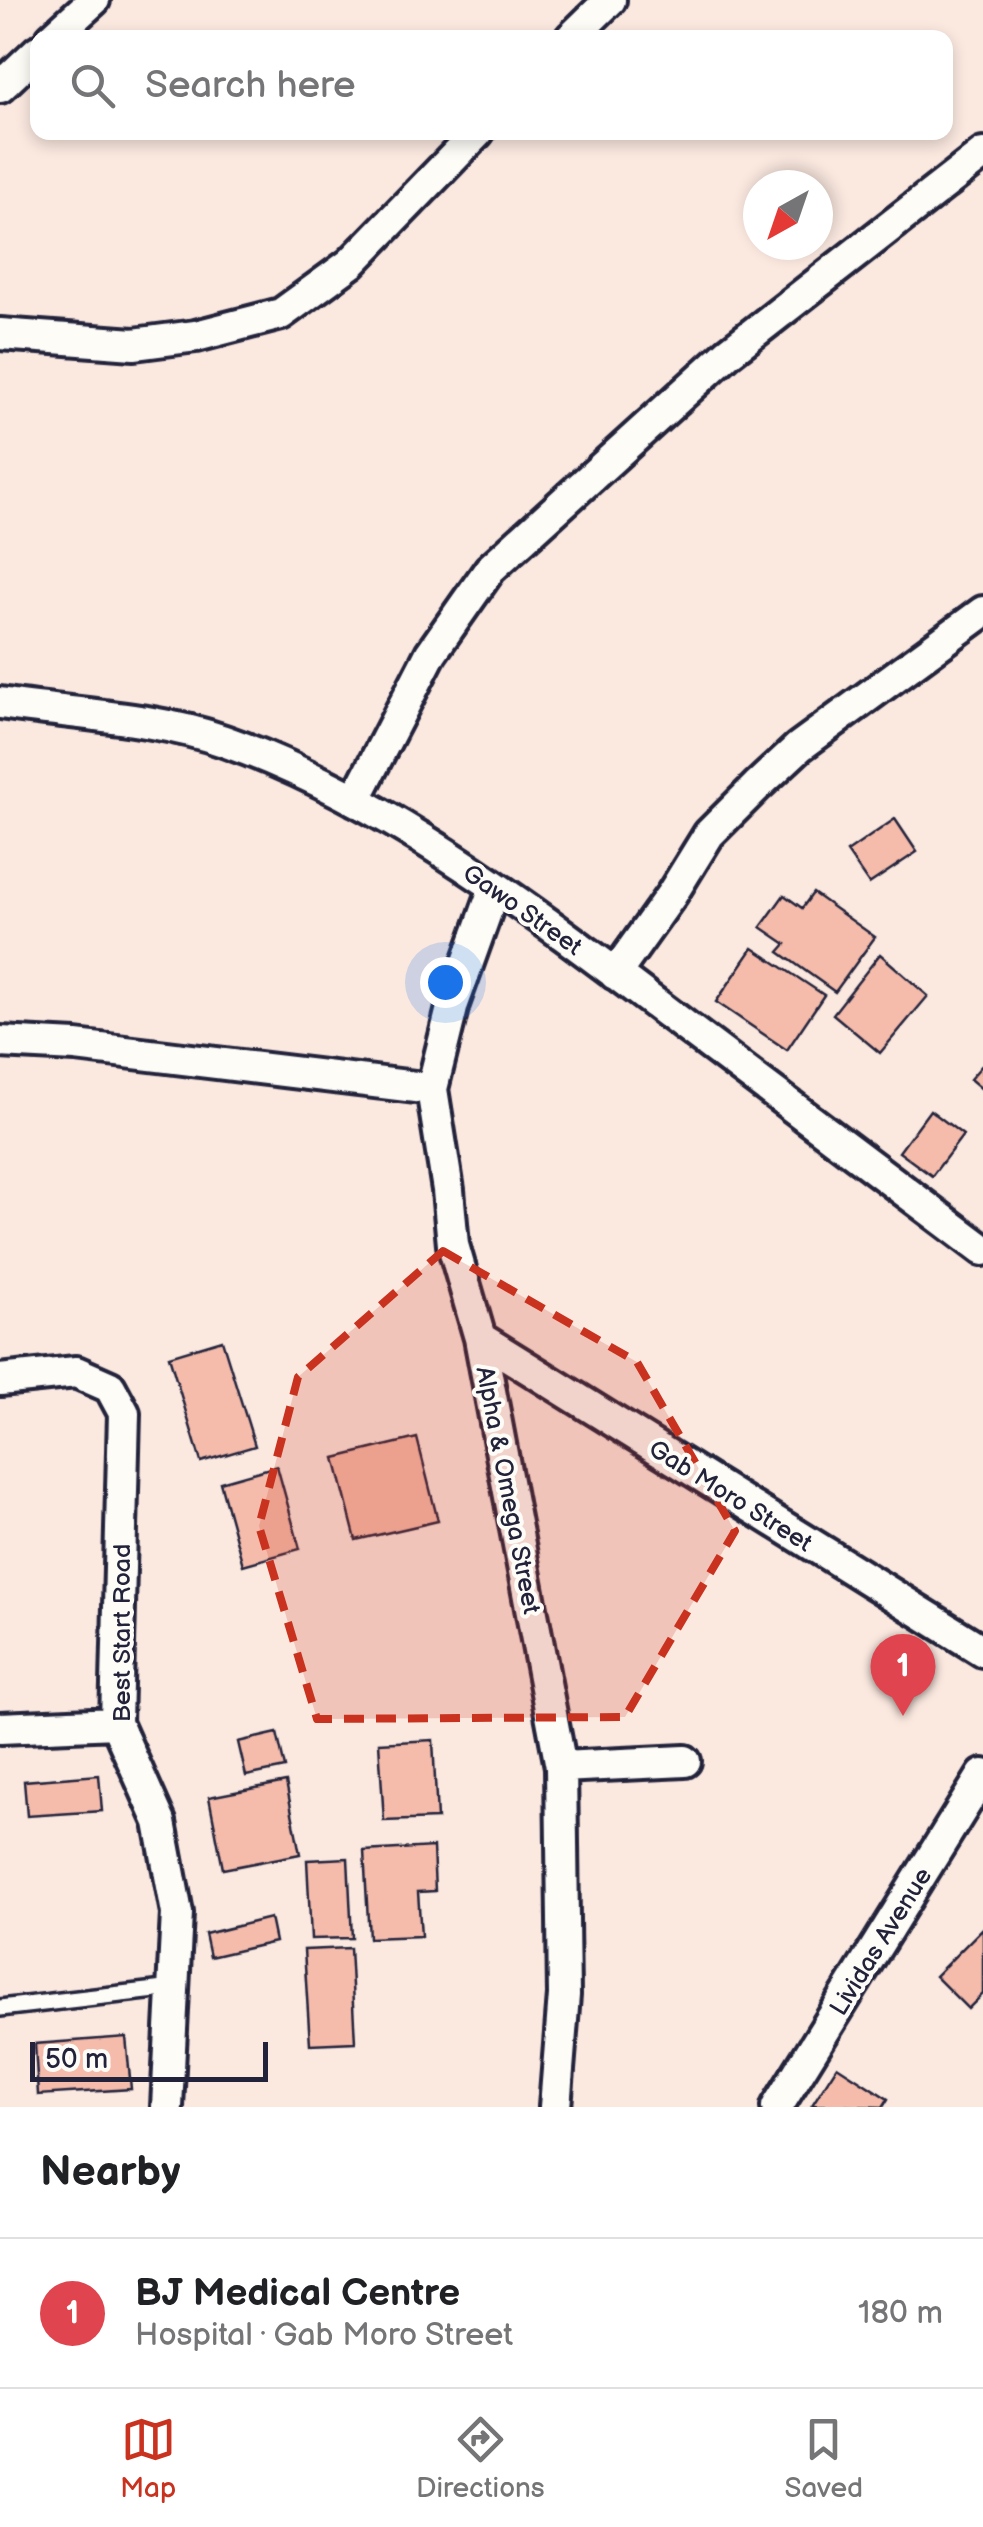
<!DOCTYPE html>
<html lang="en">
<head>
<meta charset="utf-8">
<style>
	:root { --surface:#fff; --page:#f2f2f2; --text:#202124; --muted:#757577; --line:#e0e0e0; --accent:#c8321e }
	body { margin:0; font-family:"Balsamiq Sans",sans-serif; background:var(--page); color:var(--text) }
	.compass { position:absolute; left:743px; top:170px; width:90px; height:90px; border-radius:50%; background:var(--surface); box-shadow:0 5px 15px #0003; rotate:220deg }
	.scale { position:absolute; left:30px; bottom:25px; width:238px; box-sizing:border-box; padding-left:10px; border:5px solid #22223b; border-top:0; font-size:28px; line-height:35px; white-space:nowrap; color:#22223b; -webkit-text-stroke:8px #fdfcf7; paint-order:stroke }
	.you { position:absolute; left:445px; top:982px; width:35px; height:35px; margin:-25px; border:8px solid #fff; border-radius:50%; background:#1a73e8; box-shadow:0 0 0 15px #1a73e833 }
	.badge { display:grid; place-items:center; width:65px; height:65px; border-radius:50%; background:var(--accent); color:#fff; font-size:32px; font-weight:700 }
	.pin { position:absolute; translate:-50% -82px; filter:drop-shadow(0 2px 5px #0008) }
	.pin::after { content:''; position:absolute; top:52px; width:35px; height:30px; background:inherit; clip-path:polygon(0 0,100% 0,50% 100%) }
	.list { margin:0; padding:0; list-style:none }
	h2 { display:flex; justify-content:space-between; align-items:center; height:130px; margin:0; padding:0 40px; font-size:42px }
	h2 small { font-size:32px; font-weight:400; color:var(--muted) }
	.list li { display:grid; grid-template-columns:65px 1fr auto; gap:30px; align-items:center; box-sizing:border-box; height:150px; padding:0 40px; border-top:2px solid var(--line) }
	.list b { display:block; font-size:38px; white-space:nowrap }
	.list p { margin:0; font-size:32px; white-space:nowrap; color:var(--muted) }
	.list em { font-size:32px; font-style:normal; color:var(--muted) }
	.icon { flex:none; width:55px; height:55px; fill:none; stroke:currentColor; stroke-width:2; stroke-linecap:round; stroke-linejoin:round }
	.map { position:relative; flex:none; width:983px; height:2107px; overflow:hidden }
	.search { position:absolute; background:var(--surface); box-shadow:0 5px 15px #0003; left:30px; right:30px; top:30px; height:110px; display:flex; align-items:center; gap:25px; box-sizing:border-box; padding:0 35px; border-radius:20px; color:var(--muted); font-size:38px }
	.sheet { height:280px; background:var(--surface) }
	nav { display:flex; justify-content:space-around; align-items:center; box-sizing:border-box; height:140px; border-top:2px solid var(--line); background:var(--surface); font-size:28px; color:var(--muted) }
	nav a { display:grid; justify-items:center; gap:5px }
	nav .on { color:var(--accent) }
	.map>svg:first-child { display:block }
</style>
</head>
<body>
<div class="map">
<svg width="983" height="2107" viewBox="0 0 983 2107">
	<rect width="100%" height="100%" fill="#fbe9e0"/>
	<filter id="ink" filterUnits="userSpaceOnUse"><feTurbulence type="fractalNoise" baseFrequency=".01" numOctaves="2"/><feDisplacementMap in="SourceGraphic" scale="20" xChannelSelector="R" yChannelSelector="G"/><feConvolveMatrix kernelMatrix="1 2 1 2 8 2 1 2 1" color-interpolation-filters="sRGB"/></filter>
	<g filter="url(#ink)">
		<path fill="#f5bcab" stroke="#22223b" stroke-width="2.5" d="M 895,819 L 917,852 L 869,884 L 847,852 Z
			M 813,893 L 875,937 L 835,992 L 779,952 L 786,944 L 761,927 L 784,895 L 802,908 Z
			M 753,948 L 824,995 L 787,1050 L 716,1002 Z
			M 880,954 L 928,996 L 880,1053 L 833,1014 Z
			M 983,1064 L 983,1090 L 970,1079 Z
			M 930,1110 L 963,1135 L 932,1176 L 899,1152 Z
			M 222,1340 L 255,1446 L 201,1462 L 169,1356 Z
			M 417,1438 L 438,1521 L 356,1540 L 335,1458 Z
			M 277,1466 L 300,1549 L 243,1565 L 220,1482 Z
			M 277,1733 L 285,1768 L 246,1776 L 238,1742 Z
			M 433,1740 L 437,1819 L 384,1821 L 379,1743 Z
			M 99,1775 L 102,1811 L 27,1816 L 24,1781 Z
			M 286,1782 L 300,1854 L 223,1869 L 209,1797 Z
			M 433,1847 L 435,1891 L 418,1892 L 421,1936 L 369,1938 L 364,1851 Z
			M 348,1858 L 352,1938 L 311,1939 L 307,1860 Z
			M 270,1918 L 275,1942 L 210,1957 L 205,1934 Z
			M 983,1928 L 983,1994 L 968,2009 L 935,1976 Z
			M 350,1948 L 355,2042 L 310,2044 L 304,1950 Z
			M 126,2037 L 131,2089 L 38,2095 L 35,2044 Z
			M 837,2066 L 888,2099 L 883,2107 L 812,2105 Z"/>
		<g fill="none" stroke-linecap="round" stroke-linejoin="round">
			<defs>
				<path id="service" d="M 0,2008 L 173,1988"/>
				<path id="minor" d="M 52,38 L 94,0
					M 571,38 L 610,0
					M 0,87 L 38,51
					M 0,334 L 134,344 L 196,336 L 281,314 L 351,263 L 478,132
					M 0,703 C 72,714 156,717 224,741 C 381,796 524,905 656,1004 C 765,1086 874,1168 983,1250
					M 355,800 L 431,653 L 490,569 L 728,353 L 983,154
					M 495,887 L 453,1004 L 432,1089 L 448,1190 L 453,1245 L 480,1338 L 561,1767 L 564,1995 L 555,2107
					M 615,974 L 672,894 L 709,834 L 757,786 L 799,747 L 983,612
					M 0,1042 L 76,1046 L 432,1089
					M 480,1338 L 983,1651
					M 0,1380 L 76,1372 L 110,1387 L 124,1413 L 116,1723 L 160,1822 L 177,1913 L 167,2107
					M 0,1728 L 116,1723
					M 561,1767 L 685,1761
					M 777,2107 L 983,1775"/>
			</defs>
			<use href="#service" stroke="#22223b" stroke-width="22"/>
			<use href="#minor" stroke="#22223b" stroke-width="38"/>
			<use href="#service" stroke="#fdfcf7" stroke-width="15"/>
			<use href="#minor" stroke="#fdfcf7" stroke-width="30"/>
		</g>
	</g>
	<path fill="#c8321e" fill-opacity="0.2" stroke="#c8321e" stroke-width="8" stroke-dasharray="20 12" stroke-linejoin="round" d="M 443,1251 L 637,1362 L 735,1531 L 625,1717 L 317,1719 L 259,1526 L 298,1377 Z"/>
	<g text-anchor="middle" stroke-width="8" stroke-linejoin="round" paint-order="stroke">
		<g font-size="25" fill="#22223b" stroke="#fdfcf7">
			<text transform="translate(523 909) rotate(35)" y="9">Gawo Street</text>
			<text transform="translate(509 1490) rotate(79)" y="9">Alpha &amp; Omega Street</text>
			<text transform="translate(731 1495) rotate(32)" y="9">Gab Moro Street</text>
			<text transform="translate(121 1633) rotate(-90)" y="9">Best Start Road</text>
			<text transform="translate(880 1941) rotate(-58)" y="9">Lividas Avenue</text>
		</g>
	</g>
</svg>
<svg class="compass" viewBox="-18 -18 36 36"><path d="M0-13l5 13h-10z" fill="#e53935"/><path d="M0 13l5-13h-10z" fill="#757577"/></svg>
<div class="scale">50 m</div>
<div class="you"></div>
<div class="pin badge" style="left:903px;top:1716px;background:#e0444e">1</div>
<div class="search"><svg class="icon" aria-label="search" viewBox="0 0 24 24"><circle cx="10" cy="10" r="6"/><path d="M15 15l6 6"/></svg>Search here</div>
</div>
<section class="sheet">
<h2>Nearby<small></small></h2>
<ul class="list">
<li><span class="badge" style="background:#e0444e">1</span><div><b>BJ Medical Centre</b><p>Hospital · Gab Moro Street</p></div><em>180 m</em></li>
</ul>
</section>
<nav>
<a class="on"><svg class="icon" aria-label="map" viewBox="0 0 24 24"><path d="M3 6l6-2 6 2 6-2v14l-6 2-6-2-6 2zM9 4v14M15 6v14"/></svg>Map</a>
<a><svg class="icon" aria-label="directions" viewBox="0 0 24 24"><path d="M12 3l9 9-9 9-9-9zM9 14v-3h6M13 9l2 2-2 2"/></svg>Directions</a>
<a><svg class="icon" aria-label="saved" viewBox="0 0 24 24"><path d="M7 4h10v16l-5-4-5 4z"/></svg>Saved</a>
</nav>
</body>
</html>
